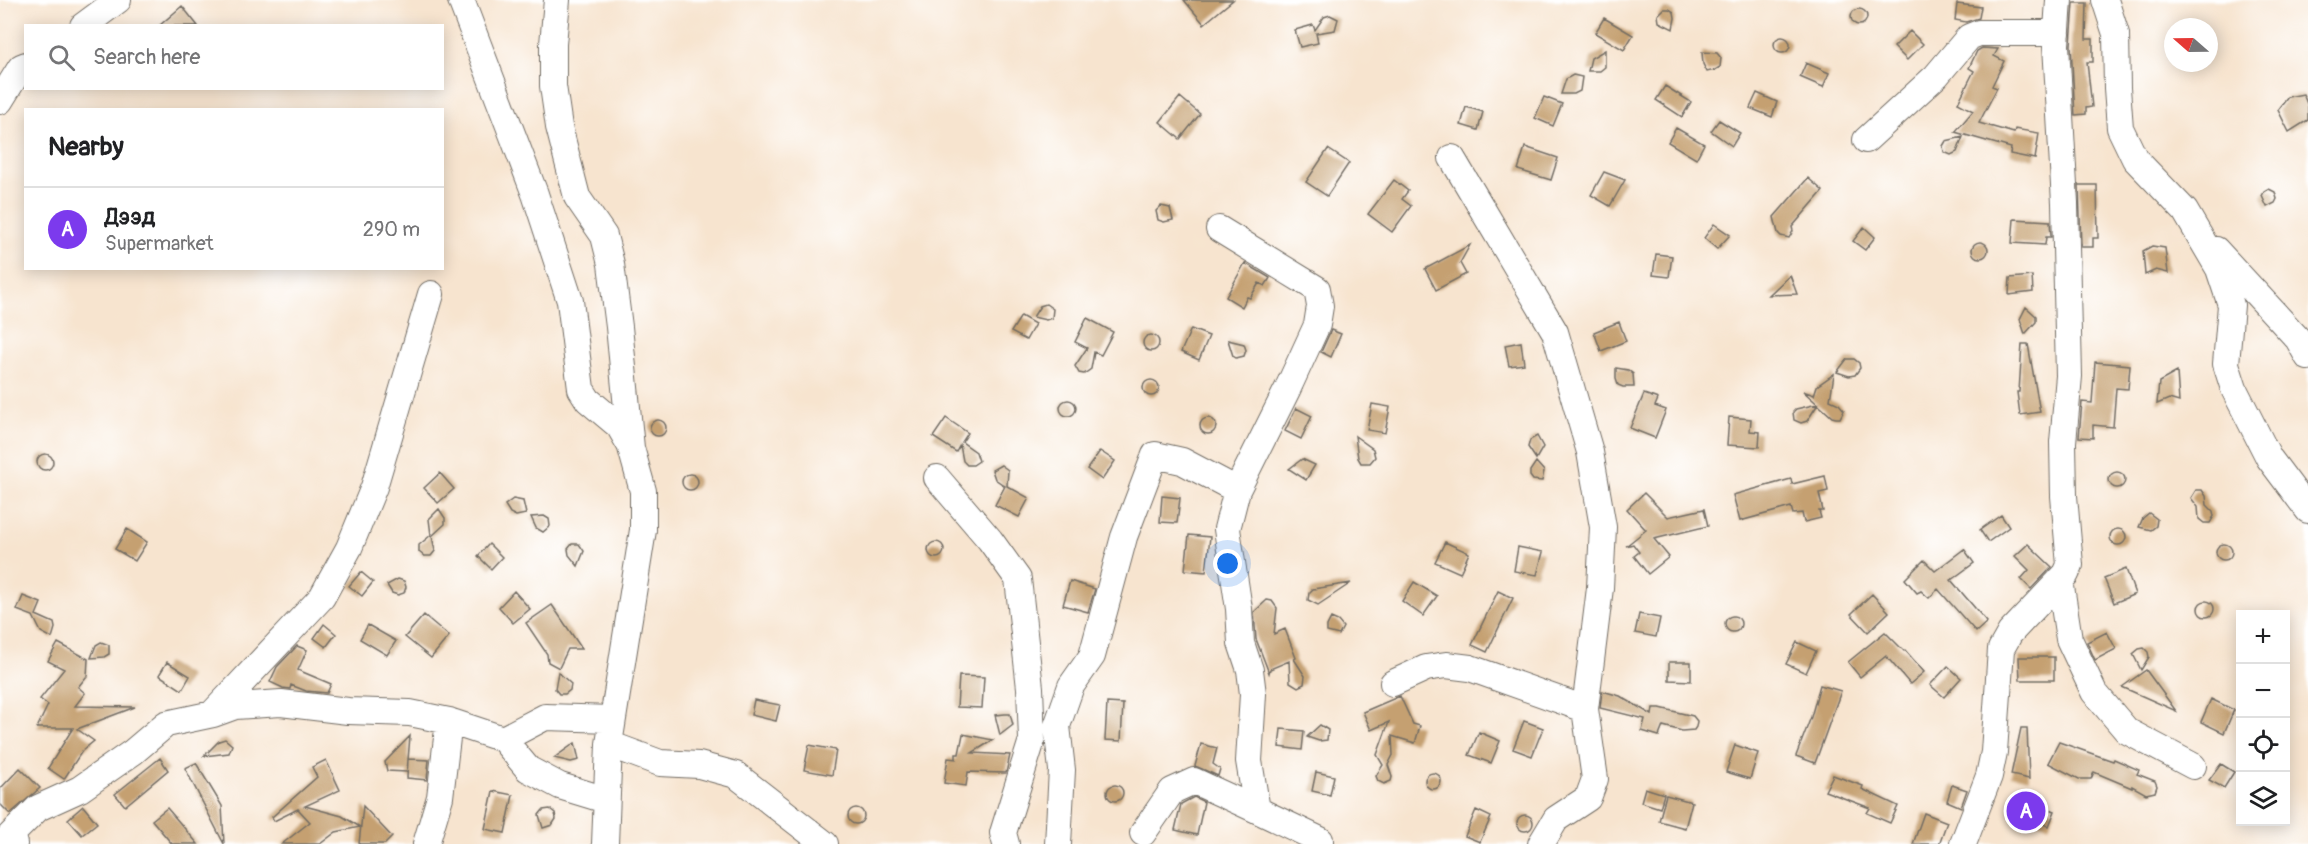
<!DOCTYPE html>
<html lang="en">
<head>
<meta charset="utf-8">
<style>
	:root { --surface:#fff; --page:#f6f6f6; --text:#202124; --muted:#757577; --line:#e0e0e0; --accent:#7c3aed }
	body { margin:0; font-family:Pangolin,sans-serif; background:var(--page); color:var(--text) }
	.controls { position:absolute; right:18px; bottom:18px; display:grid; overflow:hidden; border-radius:0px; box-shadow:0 3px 15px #0003 }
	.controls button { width:54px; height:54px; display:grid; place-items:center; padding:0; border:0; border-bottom:2px solid var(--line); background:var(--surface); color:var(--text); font:30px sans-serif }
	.compass { position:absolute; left:2164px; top:18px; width:54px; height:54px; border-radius:50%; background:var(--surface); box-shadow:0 3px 15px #0003; rotate:290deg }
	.you { position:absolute; left:1228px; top:564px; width:21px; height:21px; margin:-15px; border:4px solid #fff; border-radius:50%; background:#1a73e8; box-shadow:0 0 0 9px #1a73e833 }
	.badge { display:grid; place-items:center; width:39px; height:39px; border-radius:50%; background:var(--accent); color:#fff; font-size:20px; font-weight:700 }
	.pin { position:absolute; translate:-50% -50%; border:3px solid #fff; box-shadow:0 2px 6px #0006 }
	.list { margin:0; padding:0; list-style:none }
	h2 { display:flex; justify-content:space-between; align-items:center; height:78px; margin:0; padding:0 24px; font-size:26px }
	h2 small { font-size:20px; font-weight:400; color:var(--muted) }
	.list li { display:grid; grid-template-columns:39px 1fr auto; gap:18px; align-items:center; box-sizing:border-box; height:84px; padding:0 24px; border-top:2px solid var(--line) }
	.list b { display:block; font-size:22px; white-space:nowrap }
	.list p { margin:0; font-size:20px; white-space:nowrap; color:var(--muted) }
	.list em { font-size:20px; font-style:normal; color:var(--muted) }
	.icon { flex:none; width:33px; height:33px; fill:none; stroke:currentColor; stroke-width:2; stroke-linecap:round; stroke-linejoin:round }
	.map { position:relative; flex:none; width:2308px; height:844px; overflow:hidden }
	.search { position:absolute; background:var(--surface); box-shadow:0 3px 15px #0003; left:24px; top:24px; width:420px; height:66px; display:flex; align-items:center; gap:15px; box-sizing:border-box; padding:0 21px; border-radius:0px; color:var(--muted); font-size:22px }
	.panel { position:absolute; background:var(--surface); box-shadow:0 3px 15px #0003; left:24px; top:108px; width:420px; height:162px; border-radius:0px }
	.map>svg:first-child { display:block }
</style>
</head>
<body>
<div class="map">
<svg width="2308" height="844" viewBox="0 0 2308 844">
	<rect width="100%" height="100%" fill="#fff"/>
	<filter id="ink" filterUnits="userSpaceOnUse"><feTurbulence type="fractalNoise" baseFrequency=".0167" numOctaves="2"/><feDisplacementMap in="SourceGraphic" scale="12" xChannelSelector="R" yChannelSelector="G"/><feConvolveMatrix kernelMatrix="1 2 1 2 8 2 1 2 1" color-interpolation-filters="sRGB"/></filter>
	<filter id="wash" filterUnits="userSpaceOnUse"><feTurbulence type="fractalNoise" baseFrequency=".008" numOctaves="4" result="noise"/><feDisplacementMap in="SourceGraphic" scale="24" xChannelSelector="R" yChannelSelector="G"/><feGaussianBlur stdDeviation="1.35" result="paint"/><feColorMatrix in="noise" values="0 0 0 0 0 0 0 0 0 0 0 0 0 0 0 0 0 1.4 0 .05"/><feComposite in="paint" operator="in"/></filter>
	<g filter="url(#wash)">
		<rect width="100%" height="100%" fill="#f7e4cf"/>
		<g id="blocks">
			<path fill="#c5a071" d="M 1184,0 L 1233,0 L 1204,24 Z
				M 2074,3 L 2087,3 L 2086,39 L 2093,39 L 2093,62 L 2087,62 L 2092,107 L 2086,108 L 2086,114 L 2075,115 L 2071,45 Z
				M 1957,4 L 1981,7 L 1979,18 L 1966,22 L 1955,20 Z
				M 182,6 L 198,26 L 159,26 Z
				M 1664,9 L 1669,9 L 1674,12 L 1675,18 L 1673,29 L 1659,22 L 1658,15 Z
				M1851 17a8 8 0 1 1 16 0a8 8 0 1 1-16 0Z
				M 1330,15 L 1338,19 L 1335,30 L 1316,33 L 1318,43 L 1300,47 L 1295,30 L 1313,25 L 1315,30 L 1324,17 Z
				M 1604,18 L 1633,35 L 1624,50 L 1595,33 Z
				M 1910,31 L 1923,44 L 1907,60 L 1894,47 Z
				M1774 45a8 8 0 1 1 16 0a8 8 0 1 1-16 0Z
				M 1982,48 L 1998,49 L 1994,56 L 2004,61 L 1992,86 L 1997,88 L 1979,123 L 2014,133 L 2015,129 L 2039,133 L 2035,159 L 2010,154 L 2011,148 L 1955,132 L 1973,111 L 1958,103 L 1974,71 L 1969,68 L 1977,51 Z
				M 1605,50 L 1605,67 L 1600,71 L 1588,71 L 1591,58 Z
				M 1702,52 L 1717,53 L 1721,58 L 1720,67 L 1715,70 L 1707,72 L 1703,64 Z
				M 1806,63 L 1829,73 L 1823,87 L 1800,77 Z
				M 1573,75 L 1582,77 L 1580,91 L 1574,94 L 1561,94 L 1566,79 Z
				M 1665,86 L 1691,102 L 1682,117 L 1656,100 Z
				M 1757,93 L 1777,102 L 1772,117 L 1750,108 Z
				M 2303,94 L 2308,106 L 2308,120 L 2289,132 L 2278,110 L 2288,97 Z
				M 1180,97 L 1200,114 L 1180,139 L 1160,122 Z
				M 1544,97 L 1562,104 L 1553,126 L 1535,118 Z
				M 1466,107 L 1483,112 L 1478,130 L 1461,125 Z
				M 1719,120 L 1740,133 L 1732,146 L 1711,131 Z
				M 1676,128 L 1704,144 L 1696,159 L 1668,142 Z
				M 1963,137 L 1957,152 L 1951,155 L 1944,152 L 1943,146 L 1946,141 Z
				M 1525,147 L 1558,158 L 1551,180 L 1518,170 Z
				M 1328,149 L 1349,163 L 1327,196 L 1306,182 Z
				M 1604,172 L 1625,180 L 1610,206 L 1591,195 Z
				M 1808,178 L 1823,191 L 1792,227 L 1793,231 L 1789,238 L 1781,236 L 1778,233 L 1774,217 Z
				M 1394,180 L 1408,191 L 1402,199 L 1411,206 L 1392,232 L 1368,214 Z
				M 2079,185 L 2097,185 L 2098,238 L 2093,238 L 2093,247 L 2081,247 Z
				M 2269,189 L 2275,192 L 2277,199 L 2275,203 L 2267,207 L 2262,196 L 2264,192 Z
				M 1161,206 L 1170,208 L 1173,220 L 1164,222 L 1158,220 L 1156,211 Z
				M 2014,219 L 2050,221 L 2051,237 L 2046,237 L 2045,245 L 2012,243 Z
				M 1714,224 L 1730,235 L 1717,249 L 1704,238 Z
				M 1864,227 L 1875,237 L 1865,250 L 1853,241 Z
				M1972 250a8 8 0 1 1 16 0a8 8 0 1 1-16 0Z
				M 1470,245 L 1460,263 L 1466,274 L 1436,290 L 1425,269 Z
				M 2152,246 L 2165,248 L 2168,273 L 2156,270 L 2145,275 L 2143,251 Z
				M 1656,254 L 1672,256 L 1669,277 L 1653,275 Z
				M 1245,263 L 1270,278 L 1265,286 L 1259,283 L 1250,298 L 1247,297 L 1242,307 L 1226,297 Z
				M 1790,275 L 1797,294 L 1769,295 Z
				M 2032,276 L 2033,292 L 2009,295 L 2010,278 Z
				M 1046,304 L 1053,309 L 1052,318 L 1046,320 L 1033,317 L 1040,306 Z
				M 2026,307 L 2036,316 L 2036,322 L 2025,334 L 2020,319 Z
				M 1021,316 L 1035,324 L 1026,340 L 1011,332 Z
				M 1087,318 L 1113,332 L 1101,355 L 1094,352 L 1091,369 L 1084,374 L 1079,373 L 1075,366 L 1087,348 L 1075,342 Z
				M 1619,322 L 1626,341 L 1601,351 L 1594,332 Z
				M 1191,329 L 1209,336 L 1199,360 L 1181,352 Z
				M 1331,330 L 1341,334 L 1331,357 L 1321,352 Z
				M1143 343a8 8 0 1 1 16 0a8 8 0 1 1-16 0Z
				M 1228,340 L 1244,344 L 1246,350 L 1244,356 L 1236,358 L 1233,356 Z
				M 1521,342 L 1524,364 L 1509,366 L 1505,345 Z
				M 2022,344 L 2028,344 L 2040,412 L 2020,415 L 2017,392 L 2019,392 Z
				M 1847,359 L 1854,359 L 1859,363 L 1860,368 L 1855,375 L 1849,376 L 1837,372 Z
				M 2095,362 L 2130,365 L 2128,389 L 2116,388 L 2113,427 L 2093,425 L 2093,438 L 2079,437 L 2082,402 L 2092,403 Z
				M 1616,368 L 1628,370 L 1633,374 L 1634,387 L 1623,387 L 1618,385 L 1616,379 Z
				M 2177,372 L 2179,402 L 2169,399 L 2157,404 L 2159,382 Z
				M 1834,374 L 1830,400 L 1839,404 L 1844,410 L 1840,418 L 1836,418 L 1832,417 L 1803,391 L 1814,395 L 1817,386 Z
				M1143 388a8 8 0 1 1 16 0a8 8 0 1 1-16 0Z
				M 1644,394 L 1658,399 L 1655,406 L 1666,410 L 1655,438 L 1630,428 Z
				M1060 408a8 8 0 1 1 16 0a8 8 0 1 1-16 0Z
				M 1372,404 L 1390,407 L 1385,433 L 1367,430 Z
				M 1818,404 L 1807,421 L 1801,423 L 1794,420 L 1793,412 L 1796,409 Z
				M 1296,408 L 1312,416 L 1301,439 L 1285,431 Z
				M 1729,417 L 1751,419 L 1750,431 L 1760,432 L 1759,447 L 1727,445 Z
				M1200 426a8 8 0 1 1 16 0a8 8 0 1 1-16 0Z
				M 946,418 L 968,433 L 962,442 L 976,452 L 979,461 L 973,465 L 967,465 L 963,461 L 960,445 L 956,452 L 933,437 Z
				M650 428a8 8 0 1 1 16 0a8 8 0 1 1-16 0Z
				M 1355,436 L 1373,449 L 1375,457 L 1370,463 L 1361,463 L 1358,458 Z
				M 1537,436 L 1543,447 L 1536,459 L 1528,447 L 1530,440 Z
				M 1100,451 L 1115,461 L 1102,480 L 1087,469 Z
				M37 462a8 8 0 1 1 16 0a8 8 0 1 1-16 0Z
				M 1302,459 L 1315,465 L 1306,480 L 1289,469 Z
				M 1536,462 L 1544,471 L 1542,481 L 1533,480 L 1530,476 L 1530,471 Z
				M 1001,465 L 1008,470 L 1007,486 L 1029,498 L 1019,517 L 995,505 L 1005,486 L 995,479 L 992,470 Z
				M2109 480a8 8 0 1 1 16 0a8 8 0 1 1-16 0Z
				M 440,473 L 454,489 L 438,503 L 424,488 Z
				M682 482a8 8 0 1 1 16 0a8 8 0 1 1-16 0Z
				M 1825,476 L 1828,491 L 1819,493 L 1823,511 L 1819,511 L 1821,518 L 1804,522 L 1802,513 L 1793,514 L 1791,507 L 1740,521 L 1733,495 L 1791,479 L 1792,484 Z
				M 2196,490 L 2202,490 L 2206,496 L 2207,505 L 2213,511 L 2214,516 L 2210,523 L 2204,523 L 2199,519 L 2198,507 L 2191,498 Z
				M 1644,493 L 1668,517 L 1704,509 L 1708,526 L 1654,539 L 1669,557 L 1648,574 L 1634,556 L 1639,552 L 1633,544 L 1626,546 L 1646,530 L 1627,509 Z
				M 1162,496 L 1180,498 L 1177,523 L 1160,522 Z
				M 513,499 L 523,501 L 526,514 L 516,516 L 510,513 L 505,505 Z
				M 439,509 L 445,518 L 445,524 L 432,536 L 435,551 L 431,556 L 424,556 L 419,552 L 419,545 L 431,535 L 429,519 Z
				M 2149,513 L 2157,519 L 2156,526 L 2151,530 L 2139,527 L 2143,518 Z
				M 2001,515 L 2009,527 L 1988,542 L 1980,530 Z
				M 544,516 L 549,519 L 550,526 L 543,532 L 536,528 L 531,517 Z
				M2110 537a8 8 0 1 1 16 0a8 8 0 1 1-16 0Z
				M 127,529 L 147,542 L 135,561 L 115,549 Z
				M 1189,535 L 1210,537 L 1206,572 L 1185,570 Z
				M 1445,542 L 1469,553 L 1460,573 L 1435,562 Z
				M928 550a8 8 0 1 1 16 0a8 8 0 1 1-16 0Z
				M 489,544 L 502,557 L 491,569 L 478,556 Z
				M 572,544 L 579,544 L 584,551 L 578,566 L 569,555 L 568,549 Z
				M 2028,544 L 2052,567 L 2031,589 L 2021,579 L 2029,570 L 2015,556 Z
				M2216 552a8 8 0 1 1 16 0a8 8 0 1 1-16 0Z
				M 1518,547 L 1543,552 L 1537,575 L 1514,571 Z
				M 1964,549 L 1974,563 L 1951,580 L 1987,622 L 1976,632 L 1938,589 L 1929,598 L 1921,591 L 1917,593 L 1905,579 L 1924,560 L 1935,571 Z
				M 2126,569 L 2135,594 L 2114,603 L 2104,578 Z
				M 361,572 L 373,582 L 362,596 L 349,586 Z
				M 398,579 L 404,581 L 406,587 L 404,593 L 398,595 L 392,593 L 387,585 Z
				M 1070,581 L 1095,589 L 1088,612 L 1063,605 Z
				M 1414,582 L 1437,596 L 1423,616 L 1402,601 Z
				M 1351,583 L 1318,605 L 1308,600 L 1309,593 L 1313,589 Z
				M 514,591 L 530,609 L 513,623 L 499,607 Z
				M 1498,591 L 1513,598 L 1487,652 L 1472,645 Z
				M 1872,594 L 1889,612 L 1868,632 L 1851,614 Z
				M 23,596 L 41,603 L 36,615 L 54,623 L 55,628 L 52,638 L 41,632 L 33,616 L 17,610 Z
				M 1267,600 L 1272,601 L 1277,608 L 1274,634 L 1285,629 L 1296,658 L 1294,659 L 1305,676 L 1304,684 L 1298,687 L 1290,682 L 1289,661 L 1270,669 L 1269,673 L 1256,639 L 1254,612 Z
				M2198 609a8 8 0 1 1 16 0a8 8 0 1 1-16 0Z
				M 552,605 L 582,649 L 568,649 L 559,668 L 548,662 L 547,654 L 526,623 Z
				M 1639,614 L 1660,618 L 1656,637 L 1635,633 Z
				M 424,615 L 449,636 L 431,658 L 405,637 Z
				M1725 624a8 8 0 1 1 16 0a8 8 0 1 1-16 0Z
				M 1331,618 L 1338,621 L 1343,627 L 1339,635 L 1327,632 L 1327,626 Z
				M 324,624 L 336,634 L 326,647 L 314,638 Z
				M 368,625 L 396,641 L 387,655 L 360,639 Z
				M 1885,632 L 1904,651 L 1905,650 L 1924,672 L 1910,684 L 1886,656 L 1860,677 L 1848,662 Z
				M 2107,632 L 2116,649 L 2095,660 L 2087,642 Z
				M 101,642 L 109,645 L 109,654 L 104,657 L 91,658 L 96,645 Z
				M 1797,642 L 1816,651 L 1806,673 L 1786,664 Z
				M 58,643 L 88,659 L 87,676 L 78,687 L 85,693 L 75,706 L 135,707 L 77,729 L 94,741 L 82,751 L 64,779 L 48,768 L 73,728 L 37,728 L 48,705 L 40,699 L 64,669 L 48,661 Z
				M 297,646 L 307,650 L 298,670 L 331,684 L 327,693 L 306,691 L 291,685 L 290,689 L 283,688 L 270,682 L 277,667 Z
				M 2144,648 L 2148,652 L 2149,657 L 2141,670 L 2133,654 L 2139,649 Z
				M 2019,657 L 2054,657 L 2054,680 L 2020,680 Z
				M 167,662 L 190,676 L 182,690 L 159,675 Z
				M 1669,662 L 1691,662 L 1691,681 L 1669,680 Z
				M 1948,666 L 1961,678 L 1944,697 L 1930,685 Z
				M 2146,670 L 2176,711 L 2122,687 Z
				M 558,672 L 571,684 L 570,690 L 565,694 L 559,694 L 555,689 Z
				M 959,676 L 984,677 L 982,708 L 957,707 Z
				M 1820,685 L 1841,691 L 1815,763 L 1796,756 L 1811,717 Z
				M 1602,691 L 1620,696 L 1652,715 L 1653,708 L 1660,708 L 1693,716 L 1697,721 L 1696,727 L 1694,730 L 1682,731 L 1663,726 L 1659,736 L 1642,731 L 1645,719 L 1600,708 Z
				M 1400,696 L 1413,724 L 1420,726 L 1415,743 L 1392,736 L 1393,755 L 1388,765 L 1392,777 L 1391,781 L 1384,784 L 1378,781 L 1376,776 L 1383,765 L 1377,755 L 1389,722 L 1371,730 L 1363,712 Z
				M 2211,699 L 2234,710 L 2224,733 L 2201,722 Z
				M 754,700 L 780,705 L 776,721 L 751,715 Z
				M 1107,703 L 1123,704 L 1121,741 L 1105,740 Z
				M 1005,714 L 1010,714 L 1013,725 L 1000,735 L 995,715 Z
				M 1524,721 L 1543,728 L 1532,756 L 1513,749 Z
				M 1320,725 L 1328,730 L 1327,740 L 1319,741 L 1307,737 Z
				M 2021,728 L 2027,728 L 2029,779 L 2011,775 Z
				M 1281,729 L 1304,731 L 1302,750 L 1279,747 Z
				M 1479,732 L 1500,741 L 1491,763 L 1469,755 Z
				M 963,734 L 993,740 L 972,753 L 1010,755 L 1006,773 L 968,772 L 966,786 L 944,783 L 948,758 L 956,759 L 956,754 L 959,754 Z
				M 410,736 L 407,772 L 387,771 L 385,762 Z
				M 225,739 L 232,745 L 229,753 L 204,756 L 219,741 Z
				M 2059,742 L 2113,761 L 2114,759 L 2139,770 L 2137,774 L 2155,781 L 2157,786 L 2155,792 L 2146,794 L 2132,786 L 2132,788 L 2094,772 L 2091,779 L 2079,779 L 2048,763 Z
				M 575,743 L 579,760 L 571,762 L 554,758 Z
				M 1201,744 L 1217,748 L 1213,764 L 1220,769 L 1218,776 L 1195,766 Z
				M 809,745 L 836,750 L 832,775 L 804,770 Z
				M 1735,745 L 1758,753 L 1750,779 L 1726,772 Z
				M 160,758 L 168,770 L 125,806 L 115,794 Z
				M 408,759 L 429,760 L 427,780 L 407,778 Z
				M 326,760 L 340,790 L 305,806 L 342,816 L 360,827 L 336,832 L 320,844 L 282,844 L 310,822 L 298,809 L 274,821 L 272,817 L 317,777 L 312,767 Z
				M 196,763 L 222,806 L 224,844 L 185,768 Z
				M 2221,764 L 2234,772 L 2224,788 L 2209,780 Z
				M 20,768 L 40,788 L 10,814 L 0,804 L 0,789 Z
				M 1316,772 L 1334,776 L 1330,795 L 1312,791 Z
				M1425 781a8 8 0 1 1 16 0a8 8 0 1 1-16 0Z
				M 1833,775 L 1863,786 L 1862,789 L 1898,806 L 1890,823 L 1867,813 L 1870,808 L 1825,791 Z
				M 1952,785 L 1967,790 L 1961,807 L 1947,801 Z
				M1107 793a8 8 0 1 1 16 0a8 8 0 1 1-16 0Z
				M 1645,788 L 1664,794 L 1660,808 L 1641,802 Z
				M 493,791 L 513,795 L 505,833 L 485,829 Z
				M 1666,795 L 1692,802 L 1685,828 L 1659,821 Z
				M 1194,797 L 1204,802 L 1197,835 L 1175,830 L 1181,804 Z
				M 2026,800 L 2055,811 L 2049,826 L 2018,815 Z
				M 83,806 L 97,823 L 82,835 L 68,819 Z
				M 363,806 L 392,837 L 385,844 L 359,844 Z
				M848 816a8 8 0 1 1 16 0a8 8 0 1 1-16 0Z
				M 167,808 L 198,844 L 172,844 L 152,820 Z
				M 550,809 L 555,813 L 556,819 L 552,825 L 543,828 L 539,815 L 543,810 Z
				M 1476,810 L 1491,817 L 1480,842 L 1465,836 Z
				M 1924,813 L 1947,822 L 1939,844 L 1913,844 Z
				M1517 823a8 8 0 1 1 16 0a8 8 0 1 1-16 0Z"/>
		</g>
	</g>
	<g filter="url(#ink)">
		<use href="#blocks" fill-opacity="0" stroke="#726c64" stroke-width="1.5"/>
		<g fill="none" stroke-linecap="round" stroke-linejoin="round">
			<defs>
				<path id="minor" d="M 461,0 L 535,194 L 570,301 L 581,389 L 588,400 L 619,426 L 630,445
					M 557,0 L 553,44 L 553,86 L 559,127 L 577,197 L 604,236 L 611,264 L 619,327 L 631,448 L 643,491 L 643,530 L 609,744 L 605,844
					M 2105,0 L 2116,34 L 2117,88 L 2120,128 L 2135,159 L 2185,211 L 2219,269 L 2231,305 L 2226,364 L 2234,389 L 2269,458 L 2308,510
					M 83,26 L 118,0
					M 0,101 L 21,67 L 26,65
					M 1866,140 L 1936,76 L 1969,37 L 1979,33 L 2057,33
					M 1452,158 L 1555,332 L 1590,452 L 1603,527 L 1600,588 L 1585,709 L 1595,779 L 1588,798 L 1556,819 L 1541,844
					M 1219,229 L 1317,289 L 1320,306 L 1317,325 L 1288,388 L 1237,490 L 1227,529 L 1239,609 L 1241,643 L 1250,670 L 1253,694 L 1249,761 L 1257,810 L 1320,840 L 1320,844
					M 2216,250 L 2298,339 L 2308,357
					M 937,478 L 990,540 L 1018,579 L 1030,688 L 1032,740 L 1003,833 L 1006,844
					M 2060,580 L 2069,639 L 2094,692 L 2127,731 L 2193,766
					M 1393,683 L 1426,668 L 1446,665 L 1470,668 L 1585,709
					M 213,713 L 322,597 L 349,548 L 374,487 L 431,294
					M 503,739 L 545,717 L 613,719
					M 609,744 L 660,763 L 699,765 L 736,775 L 825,844
					M 1143,833 L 1172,791 L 1194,781 L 1257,810
					M 14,844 L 9,837 L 38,808 L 80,789 L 133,752 L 166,724 L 213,714 L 235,706 L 281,703 L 348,711 L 410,713 L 449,721 L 503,739 L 528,769 L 560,786 L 606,800
					M 426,844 L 440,797 L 449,721
					M 1058,844 L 1062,770 L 1057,726 L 1071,686 L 1092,656 L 1124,537 L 1155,455 L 1182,461 L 1237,490
					M 1963,844 L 1989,776 L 1994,752 L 2001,649 L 2010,633 L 2066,574 L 2070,565 L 2064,496 L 2063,442 L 2069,376 L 2065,203 L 2056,45 L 2059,0"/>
			</defs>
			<use href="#minor" stroke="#726c64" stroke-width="28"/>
			<use href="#minor" stroke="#fff" stroke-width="26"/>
		</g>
	</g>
</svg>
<div class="controls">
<button>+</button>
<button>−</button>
<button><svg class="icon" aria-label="locate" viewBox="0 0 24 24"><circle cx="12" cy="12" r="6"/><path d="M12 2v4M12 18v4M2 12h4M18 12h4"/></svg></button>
<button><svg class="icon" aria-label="layers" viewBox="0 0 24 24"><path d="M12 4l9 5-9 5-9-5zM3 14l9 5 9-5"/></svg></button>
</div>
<svg class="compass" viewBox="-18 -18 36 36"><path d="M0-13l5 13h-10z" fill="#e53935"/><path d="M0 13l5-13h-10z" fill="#757577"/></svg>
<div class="you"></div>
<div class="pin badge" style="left:2026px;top:811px">A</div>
<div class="search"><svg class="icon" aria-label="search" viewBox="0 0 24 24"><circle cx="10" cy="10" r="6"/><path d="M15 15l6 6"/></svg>Search here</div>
<section class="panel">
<h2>Nearby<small></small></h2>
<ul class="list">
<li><span class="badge">A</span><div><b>Дээд</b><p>Supermarket</p></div><em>290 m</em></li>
</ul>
</section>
</div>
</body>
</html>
